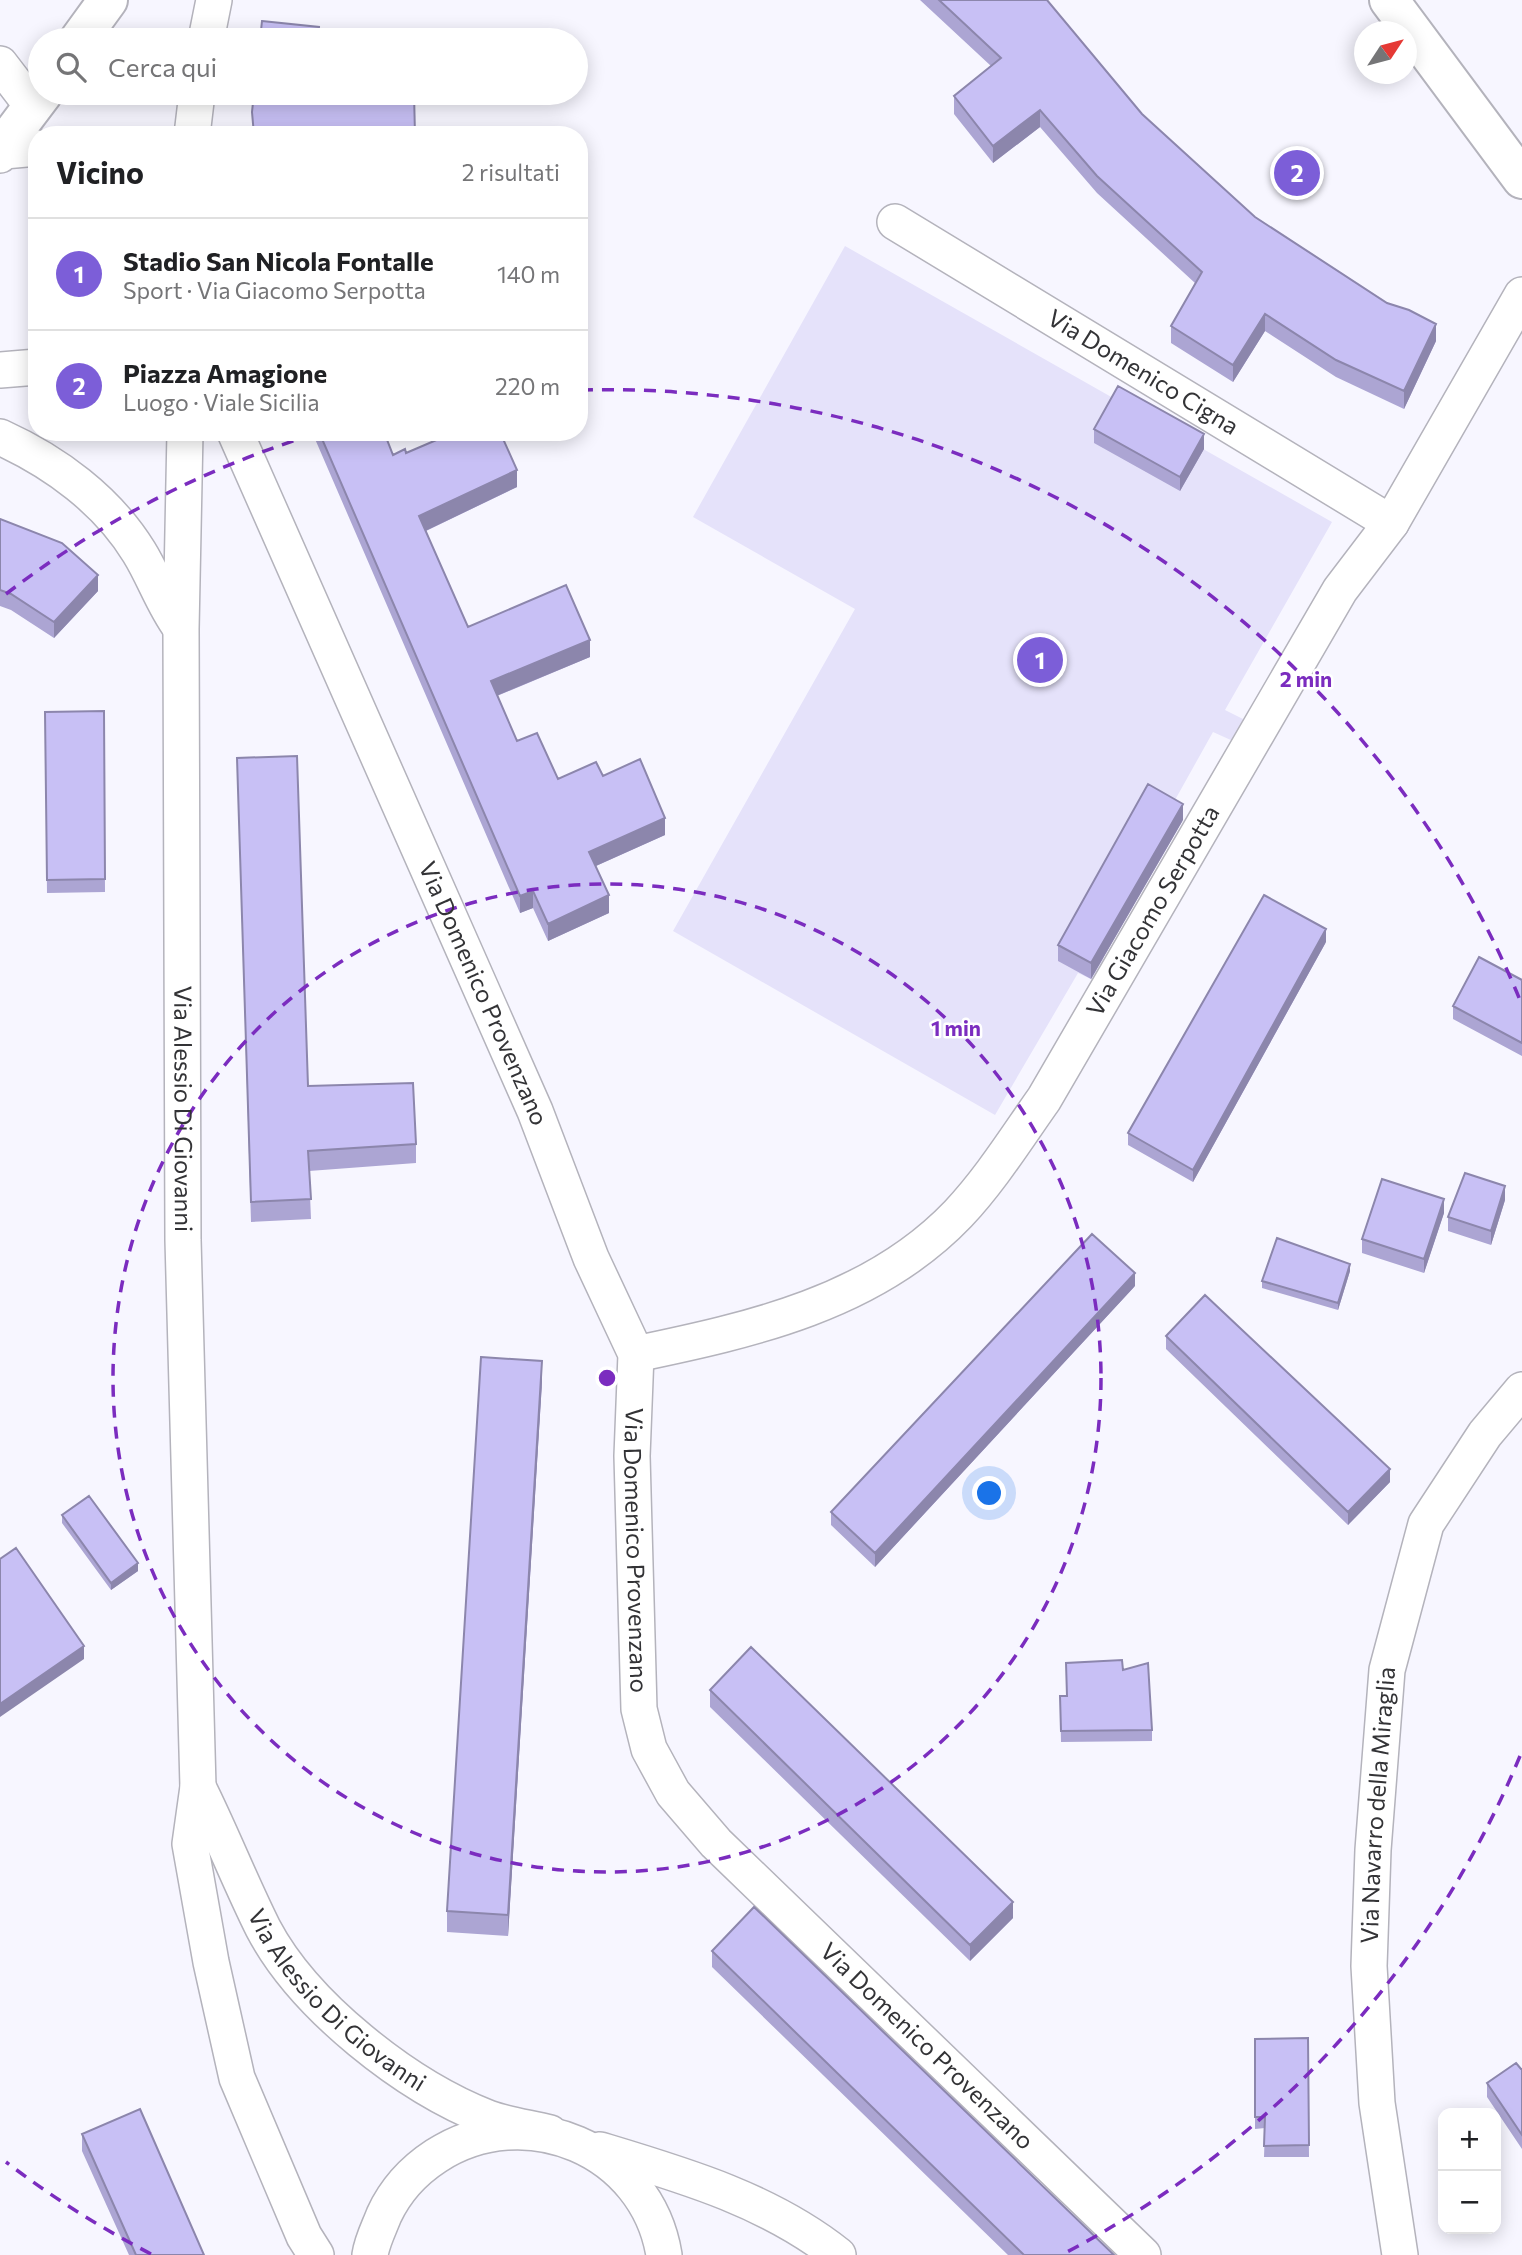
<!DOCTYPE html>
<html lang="it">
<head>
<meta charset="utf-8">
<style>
	:root { --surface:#fff; --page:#f2f2f2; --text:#202124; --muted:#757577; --line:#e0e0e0; --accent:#7c5ed8 }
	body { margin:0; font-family:Commissioner,sans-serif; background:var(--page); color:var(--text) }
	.controls { position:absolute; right:21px; bottom:21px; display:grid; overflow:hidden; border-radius:14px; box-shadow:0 4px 18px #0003 }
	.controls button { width:63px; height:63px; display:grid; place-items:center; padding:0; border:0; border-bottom:2px solid var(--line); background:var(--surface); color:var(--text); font:35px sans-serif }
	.compass { position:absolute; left:1354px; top:21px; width:63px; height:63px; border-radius:50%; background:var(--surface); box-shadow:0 4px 18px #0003; rotate:54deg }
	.you { position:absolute; left:990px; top:1494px; width:24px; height:24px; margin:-18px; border:5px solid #fff; border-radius:50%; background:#1a73e8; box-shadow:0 0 0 10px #1a73e833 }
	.badge { display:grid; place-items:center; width:46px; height:46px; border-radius:50%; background:var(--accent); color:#fff; font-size:23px; font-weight:700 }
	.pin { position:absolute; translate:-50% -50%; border:4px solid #fff; box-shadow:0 2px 7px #0006 }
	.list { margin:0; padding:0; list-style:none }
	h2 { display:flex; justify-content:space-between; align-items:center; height:91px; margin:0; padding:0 28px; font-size:30px }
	h2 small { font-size:23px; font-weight:400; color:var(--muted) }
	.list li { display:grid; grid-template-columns:46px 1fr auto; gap:21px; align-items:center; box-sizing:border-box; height:112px; padding:0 28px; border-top:2px solid var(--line) }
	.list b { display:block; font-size:26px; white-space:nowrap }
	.list p { margin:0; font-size:23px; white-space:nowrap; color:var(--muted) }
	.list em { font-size:23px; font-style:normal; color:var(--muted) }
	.icon { flex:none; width:38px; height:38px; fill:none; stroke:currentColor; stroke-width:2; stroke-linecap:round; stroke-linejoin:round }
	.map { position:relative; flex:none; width:1522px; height:2255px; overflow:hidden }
	.search { position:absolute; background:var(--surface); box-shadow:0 4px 18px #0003; left:28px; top:28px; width:560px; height:77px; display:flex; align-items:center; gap:18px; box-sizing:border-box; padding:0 24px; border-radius:38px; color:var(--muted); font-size:26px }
	.panel { position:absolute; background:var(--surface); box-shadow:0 4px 18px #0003; left:28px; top:126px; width:560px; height:315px; border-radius:28px }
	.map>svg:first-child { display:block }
</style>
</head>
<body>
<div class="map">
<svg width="1522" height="2255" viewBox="0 0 1522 2255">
	<rect width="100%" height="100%" fill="#f7f6ff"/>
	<path fill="#e5e2fa" d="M 845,246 L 1332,522 L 1225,710 L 1245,720 L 1233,741 L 1213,732 L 1090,952 L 1109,961 L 1097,982 L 1078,973 L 995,1115 L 673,931 L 855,609 L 693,517 Z"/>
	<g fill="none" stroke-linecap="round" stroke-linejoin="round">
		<defs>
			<g id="minor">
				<path d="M 206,40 L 214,0"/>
				<path d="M 0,64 L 33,107"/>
				<path d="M 192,135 L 197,93"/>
				<path d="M 0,155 L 4,151 L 37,148"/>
				<path id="s1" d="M 895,222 L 1391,523"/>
				<path d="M 0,370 L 37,367"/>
				<path id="s2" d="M 185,432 L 181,629 L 183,1240 L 198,1787 L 190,1844 L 211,1962 L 237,2078 L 304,2236 L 316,2255"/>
				<path id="s3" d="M 235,432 L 535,1111 L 591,1258 L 636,1354 L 632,1456 L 639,1709 L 649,1749 L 673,1793 L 716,1843 L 1143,2255"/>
				<path d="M 0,437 C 55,462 107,500 139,552 C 154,576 163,604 180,627"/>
				<path id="s4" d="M 636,1354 C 751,1330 873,1303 958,1214 C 991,1179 1017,1137 1044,1099 L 1340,590 L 1391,523 L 1522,295"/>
				<path id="s5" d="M 198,1787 C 221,1833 240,1882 263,1928 C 304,2006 406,2086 488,2118 C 507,2125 530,2128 550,2133"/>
				<path d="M 600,2150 C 683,2175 769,2200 838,2255"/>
				<path d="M 370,2255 C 372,2241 379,2228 384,2215 C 396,2189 413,2171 436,2156 C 525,2098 647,2149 664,2255"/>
				<path id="s6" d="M 1400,2255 L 1377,2103 L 1369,1966 L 1373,1850 L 1387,1670 L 1426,1524 L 1485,1434 L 1522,1390"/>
			</g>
			<path id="tertiary" d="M 1389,0 L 1522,179
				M 79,40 L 108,0
				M 0,150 L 43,93"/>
		</defs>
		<use href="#minor" stroke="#b4b3bc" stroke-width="38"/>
		<use href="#tertiary" stroke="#b4b3bc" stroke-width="42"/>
		<use href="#minor" stroke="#fff" stroke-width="35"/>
		<use href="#tertiary" stroke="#fff" stroke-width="38"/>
	</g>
	<path fill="#aca5d3" d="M 920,0 L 1047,0 L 1142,114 L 1255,217 L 1436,341 L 1404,409 L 1336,377 L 1265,331 L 1233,382 L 1171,343 L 1171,326 L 1195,283 L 1097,193 L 1040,127 L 993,163 L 954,114 L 954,96 L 991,66 Z
		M 1094,429 L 1204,449 L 1180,491 L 1094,443 Z
		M 312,432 L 384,432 L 393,455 L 406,453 L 517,487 L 426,531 L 468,627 L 590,657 L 497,696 L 517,741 L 558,779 L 603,776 L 665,835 L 596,866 L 609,913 L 548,941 L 533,908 L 520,913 Z
		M 0,519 L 98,591 L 54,638 L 11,610 L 0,606 Z
		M 104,711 L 105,892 L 47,893 L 45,712 Z
		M 237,758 L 308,1086 L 416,1144 L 416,1163 L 309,1171 L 311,1219 L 251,1222 Z
		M 1183,820 L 1091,979 L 1058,961 L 1058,945 Z
		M 1326,942 L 1193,1182 L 1128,1145 L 1128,1133 Z
		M 1522,980 L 1522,1056 L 1453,1019 L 1453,1006 Z
		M 1505,1200 L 1491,1245 L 1448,1231 L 1448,1217 Z
		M 1444,1213 L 1424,1273 L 1362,1253 L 1362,1239 Z
		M 1350,1271 L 1338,1310 L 1262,1288 L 1262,1281 Z
		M 1135,1286 L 875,1567 L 831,1525 L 831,1512 Z
		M 1166,1336 L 1390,1482 L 1348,1525 L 1166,1349 Z
		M 542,1382 L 508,1936 L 447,1932 L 447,1911 Z
		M 62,1515 L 138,1571 L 111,1590 L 62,1523 Z
		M 1123,1670 L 1152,1730 L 1152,1741 L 1061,1742 L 1060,1696 L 1067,1696 Z
		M 710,1690 L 1013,1918 L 970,1961 L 710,1707 Z
		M 712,1951 L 1114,2255 L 1008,2255 L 712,1967 Z
		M 1308,2038 L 1309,2157 L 1264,2157 L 1265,2128 L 1255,2129 L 1255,2039 Z
		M 1521,2069 L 1522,2069 L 1522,2149 L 1487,2097 L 1487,2083 Z
		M 82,2134 L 204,2255 L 129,2255 L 82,2151 Z"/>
	<path fill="#8c86ac" d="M 1040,110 L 1040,127 L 993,163 L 993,146 Z
		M 1265,314 L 1265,331 L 1233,382 L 1233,365 Z
		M 1436,324 L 1436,341 L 1404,409 L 1404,391 Z
		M 1204,434 L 1204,449 L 1180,491 L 1180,477 Z
		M 517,470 L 517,487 L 419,534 L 419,516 Z
		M 98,575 L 98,591 L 54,638 L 54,622 Z
		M 590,640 L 590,657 L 491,698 L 491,681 Z
		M 1183,804 L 1183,820 L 1091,979 L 1091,963 Z
		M 665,818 L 665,835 L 589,869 L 589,852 Z
		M 533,891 L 533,908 L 520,913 L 520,896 Z
		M 609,895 L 609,913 L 548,941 L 548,924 Z
		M 1326,929 L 1326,942 L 1193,1182 L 1193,1170 Z
		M 1505,1186 L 1505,1200 L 1491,1245 L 1491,1231 Z
		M 1444,1199 L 1444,1213 L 1424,1273 L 1424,1259 Z
		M 1350,1264 L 1350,1271 L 1338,1310 L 1338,1303 Z
		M 1135,1273 L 1135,1286 L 875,1567 L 875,1553 Z
		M 542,1361 L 542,1382 L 508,1936 L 508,1915 Z
		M 1390,1469 L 1390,1482 L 1348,1525 L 1348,1512 Z
		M 138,1563 L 138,1571 L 111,1590 L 111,1583 Z
		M 84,1646 L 84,1659 L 0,1717 L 0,1704 Z
		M 1013,1902 L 1013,1918 L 970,1961 L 970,1945 Z"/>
	<path fill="#c8c0f5" stroke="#8c86ac" stroke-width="2" d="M 939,0 L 1047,0 L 1142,114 L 1255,217 L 1387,303 L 1409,310 L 1436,324 L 1404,391 L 1336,360 L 1265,314 L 1233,365 L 1171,326 L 1202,272 L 1097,176 L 1040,110 L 993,146 L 954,96 L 1001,58 Z
		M 262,21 L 319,27 L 318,40 L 260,40 Z
		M 254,93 L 414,93 L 415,135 L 254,135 L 252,112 Z
		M 1118,386 L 1204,434 L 1180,477 L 1094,429 Z
		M 319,432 L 384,432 L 393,455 L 405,449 L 406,453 L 455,432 L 500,432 L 517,470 L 419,516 L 468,627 L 566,585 L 590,640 L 491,681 L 517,741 L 537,733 L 558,779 L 596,762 L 603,776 L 640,759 L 665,818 L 589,852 L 609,895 L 548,924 L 533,891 L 520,896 Z
		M 0,519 L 62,543 L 98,575 L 54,622 L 11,594 L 0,590 Z
		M 104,711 L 105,879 L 47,880 L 45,712 Z
		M 297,756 L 308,1086 L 413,1083 L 416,1144 L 308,1151 L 311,1199 L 251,1202 L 237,758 Z
		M 1148,784 L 1183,804 L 1091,963 L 1058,945 Z
		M 1264,895 L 1326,929 L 1193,1170 L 1128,1133 Z
		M 1479,957 L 1522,980 L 1522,1043 L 1453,1006 Z
		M 1465,1173 L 1505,1186 L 1491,1231 L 1448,1217 Z
		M 1382,1179 L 1444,1199 L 1424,1259 L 1362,1239 Z
		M 1092,1234 L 1135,1273 L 875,1553 L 831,1512 Z
		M 1277,1238 L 1350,1264 L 1338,1303 L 1262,1281 Z
		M 1205,1295 L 1390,1469 L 1348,1512 L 1166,1336 Z
		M 481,1357 L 542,1361 L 508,1915 L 447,1911 Z
		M 89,1496 L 138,1563 L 111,1583 L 62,1515 Z
		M 16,1548 L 84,1646 L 0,1704 L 0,1559 Z
		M 751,1647 L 1013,1902 L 970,1945 L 710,1690 Z
		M 1122,1660 L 1123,1670 L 1148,1663 L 1152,1730 L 1061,1731 L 1060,1696 L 1067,1696 L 1066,1663 Z
		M 754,1907 L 1114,2255 L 1024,2255 L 712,1951 Z
		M 1308,2038 L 1309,2145 L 1264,2146 L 1265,2117 L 1255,2117 L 1255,2039 Z
		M 1516,2063 L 1521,2069 L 1522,2069 L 1522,2135 L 1487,2083 Z
		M 140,2109 L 204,2255 L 136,2255 L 82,2134 Z"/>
	<g fill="none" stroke="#7b2cbf" stroke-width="3.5" stroke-dasharray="12 9">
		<circle cx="607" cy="1378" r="494"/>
		<path d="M1520 1756A988 988 0 0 1 1063 2254M151 2254A988 988 0 0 1 6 2162M6 594A988 988 0 0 1 318 433M581 390A988 988 0 0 1 1520 1000"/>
	</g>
	<g text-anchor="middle" stroke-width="5" stroke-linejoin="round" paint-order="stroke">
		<g font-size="24" fill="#333336" stroke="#fff">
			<text dy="8" stroke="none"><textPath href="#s1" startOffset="290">Via Domenico Cigna</textPath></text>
			<text dy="8" stroke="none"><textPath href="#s4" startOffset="718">Via Giacomo Serpotta</textPath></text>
			<text dy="8" stroke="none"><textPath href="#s3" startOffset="614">Via Domenico Provenzano</textPath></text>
			<text dy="8" stroke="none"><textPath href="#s2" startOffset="677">Via Alessio Di Giovanni</textPath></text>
			<text dy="8" stroke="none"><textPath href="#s3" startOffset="1202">Via Domenico Provenzano</textPath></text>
			<text dy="8" stroke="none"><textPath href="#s6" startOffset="452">Via Navarro della Miraglia</textPath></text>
			<text dy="8" stroke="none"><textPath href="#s5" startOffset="259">Via Alessio Di Giovanni</textPath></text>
			<text dy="8" stroke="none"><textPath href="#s3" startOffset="1811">Via Domenico Provenzano</textPath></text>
		</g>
	</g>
	<circle cx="607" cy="1378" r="10" fill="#7b2cbf" stroke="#fff" stroke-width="3.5"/>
	<g font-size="21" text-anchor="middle" font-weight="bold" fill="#7b2cbf" stroke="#fff" stroke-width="5" stroke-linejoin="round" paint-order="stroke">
		<text x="1306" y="687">2 min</text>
		<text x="956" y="1036">1 min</text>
	</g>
</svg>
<div class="controls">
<button>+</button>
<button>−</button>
</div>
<svg class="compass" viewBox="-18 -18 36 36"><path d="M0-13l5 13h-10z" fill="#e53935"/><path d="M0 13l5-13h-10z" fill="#757577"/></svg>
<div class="you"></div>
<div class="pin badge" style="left:1040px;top:660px">1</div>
<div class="pin badge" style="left:1297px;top:173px">2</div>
<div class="search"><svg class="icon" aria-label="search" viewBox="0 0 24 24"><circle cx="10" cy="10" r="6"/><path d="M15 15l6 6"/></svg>Cerca qui</div>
<section class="panel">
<h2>Vicino<small>2 risultati</small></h2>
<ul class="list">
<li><span class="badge">1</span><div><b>Stadio San Nicola Fontalle</b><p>Sport · Via Giacomo Serpotta</p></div><em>140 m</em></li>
<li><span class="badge">2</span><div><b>Piazza Amagione</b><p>Luogo · Viale Sicilia</p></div><em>220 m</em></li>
</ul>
</section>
</div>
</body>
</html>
